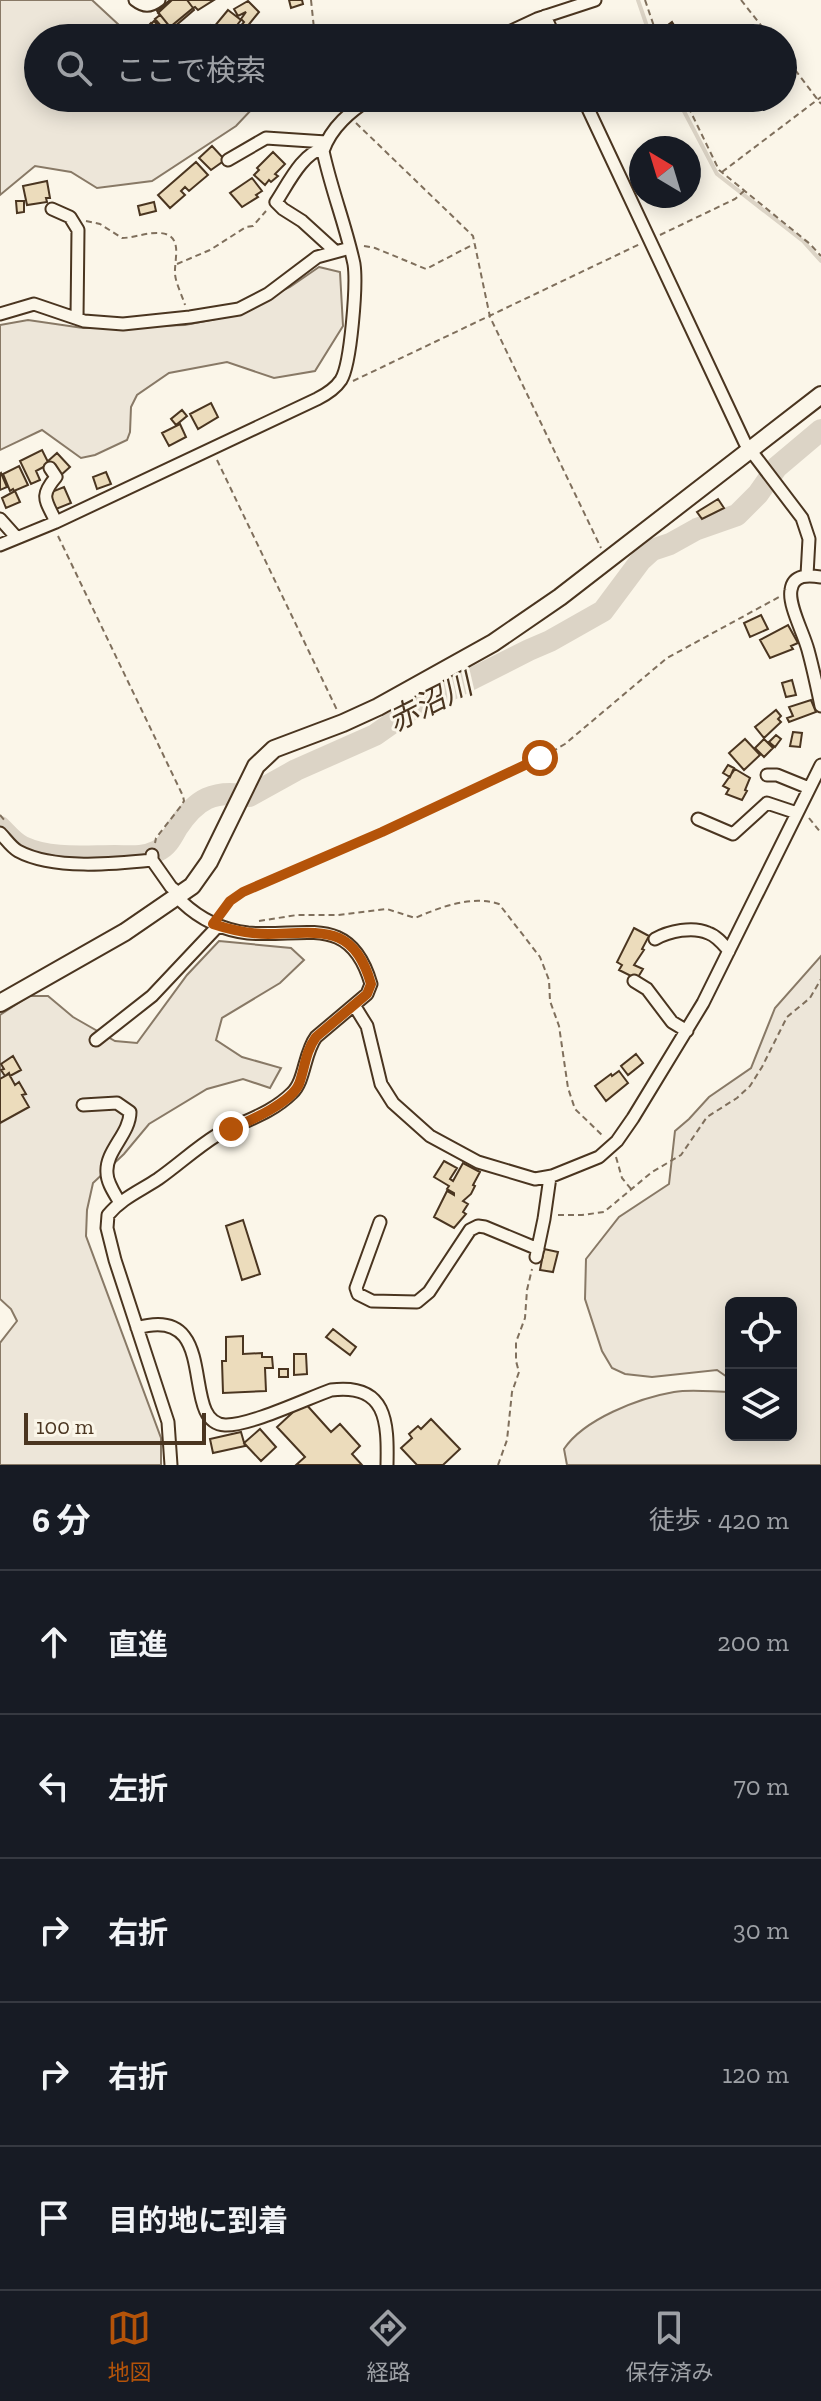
<!DOCTYPE html>
<html lang="ja">
<head>
<meta charset="utf-8">
<style>
	:root { --surface:#171b24; --page:#242831; --text:#f1f3f6; --muted:#9ea1a6; --line:#363941; --accent:#b45309 }
	body { margin:0; font-family:"Zilla Slab","Noto Sans JP",serif; background:var(--page); color:var(--text) }
	.controls { position:absolute; right:24px; bottom:24px; display:grid; overflow:hidden; border-radius:12px; box-shadow:0 4px 20px #0003 }
	.controls button { width:72px; height:72px; display:grid; place-items:center; padding:0; border:0; border-bottom:2px solid var(--line); background:var(--surface); color:var(--text); font:40px sans-serif }
	.compass { position:absolute; left:629px; top:136px; width:72px; height:72px; border-radius:50%; background:var(--surface); box-shadow:0 4px 20px #0003; rotate:322deg }
	.scale { position:absolute; left:24px; bottom:20px; width:182px; box-sizing:border-box; padding-left:8px; border:4px solid #4a3520; border-top:0; font-size:22px; line-height:28px; white-space:nowrap; color:#4a3520; -webkit-text-stroke:6px #fbf6e9; paint-order:stroke }
	.stop { position:absolute; width:24px; height:24px; margin:-18px; border:6px solid #b45309; border-radius:50%; background:#fff }
	.stop.end { background:#b45309; border-color:#fff; box-shadow:0 2px 8px #0008 }
	.list { margin:0; padding:0; list-style:none }
	h2 { display:flex; justify-content:space-between; align-items:center; height:104px; margin:0; padding:0 32px; font-size:34px }
	h2 small { font-size:26px; font-weight:400; color:var(--muted) }
	.list li { display:grid; grid-template-columns:52px 1fr auto; gap:24px; align-items:center; box-sizing:border-box; height:144px; padding:0 32px; border-top:2px solid var(--line) }
	.list b { display:block; font-size:30px; white-space:nowrap }
	.list em { font-size:26px; font-style:normal; color:var(--muted) }
	.icon { flex:none; width:44px; height:44px; fill:none; stroke:currentColor; stroke-width:2; stroke-linecap:round; stroke-linejoin:round }
	.map { position:relative; flex:none; width:821px; height:1465px; overflow:hidden }
	.search { position:absolute; background:var(--surface); box-shadow:0 4px 20px #0003; left:24px; right:24px; top:24px; height:88px; display:flex; align-items:center; gap:20px; box-sizing:border-box; padding:0 28px; border-radius:44px; color:var(--muted); font-size:30px }
	.sheet { height:824px; background:var(--surface) }
	nav { display:flex; justify-content:space-around; align-items:center; box-sizing:border-box; height:112px; border-top:2px solid var(--line); background:var(--surface); font-size:22px; color:var(--muted) }
	nav a { display:grid; justify-items:center; gap:4px }
	nav .on { color:var(--accent) }
	.map>svg:first-child { display:block }
</style>
</head>
<body>
<div class="map">
<svg width="821" height="1465" viewBox="0 0 821 1465">
	<rect width="100%" height="100%" fill="#fbf6e9"/>
	<path fill="#ede6d9" stroke="#887966" stroke-width="2" d="M 0,0 L 92,0 L 133,38 L 38,38 L 38,98 L 251,98 L 254,107 L 236,126 L 152,181 L 97,188 L 71,172 L 35,166 L 0,195 Z
		M 319,267 L 340,272 L 343,326 L 315,371 L 274,378 L 227,362 L 169,373 L 137,395 L 131,407 L 130,432 L 127,440 L 95,455 L 81,458 L 42,430 L 0,450 L 0,325 L 28,320 L 83,328 L 185,325 L 231,316 L 290,287 Z
		M 219,941 L 291,948 L 304,960 L 280,983 L 222,1018 L 216,1040 L 242,1057 L 281,1068 L 270,1088 L 243,1079 L 207,1089 L 149,1124 L 124,1154 L 93,1183 L 87,1210 L 86,1236 L 161,1438 L 161,1465 L 0,1465 L 0,1343 L 17,1321 L 11,1309 L 0,1299 L 0,1015 L 29,996 L 48,996 L 73,1017 L 115,1041 L 137,1043 L 187,975 Z
		M 821,956 L 821,1465 L 567,1465 L 564,1449 C 584,1419 639,1398 674,1392 C 692,1389 713,1392 731,1392 L 731,1435 L 791,1435 L 791,1303 L 731,1303 L 731,1384 L 730,1379 L 717,1370 L 652,1377 L 625,1374 L 612,1368 L 602,1351 L 585,1299 L 586,1259 L 619,1217 L 669,1184 L 675,1131 L 689,1119 L 709,1097 L 751,1068 L 775,1008 Z"/>
	<g fill="none" stroke-linecap="round" stroke-linejoin="round">
		<path stroke="#dcd4c6" stroke-width="4" d="M 638,0 L 651,38
			M 677,98 L 717,174 L 803,241 L 821,261"/>
		<path stroke="#dcd4c6" stroke-width="22" d="M 0,827 C 7,834 14,843 23,847 C 51,860 85,856 115,856 C 130,856 143,858 157,851 C 167,847 172,837 177,828 C 196,799 214,789 249,796 L 296,770 L 375,735 L 412,709 L 529,650 L 550,641 L 603,611 L 641,560 L 652,550 L 670,544 L 697,529 L 737,515 L 758,494 L 777,467 L 821,430"/>
	</g>
	<path fill="#ecdcbc" stroke="#4a3520" stroke-width="2" d="M 170,0 L 187,0 L 193,8 L 170,27 L 157,11 Z
		M 172,0 L 214,0 L 198,10 L 195,7 L 193,8 L 194,10 L 167,33 L 155,19 L 160,15 L 158,13 Z
		M 289,0 L 302,0 L 303,4 L 291,8 Z
		M 248,1 L 259,12 L 238,38 L 231,38 L 244,22 L 241,19 L 246,12 L 238,16 L 234,9 Z
		M 228,10 L 241,20 L 227,38 L 201,38 L 211,25 L 214,27 Z
		M 154,21 L 166,34 L 162,38 L 137,38 Z
		M 672,22 L 682,38 L 661,38 L 660,31 Z
		M 151,23 L 161,33 L 159,38 L 137,38 Z
		M 212,146 L 225,160 L 211,170 L 199,158 Z
		M 273,152 L 285,164 L 275,174 L 278,176 L 271,182 L 269,180 L 265,185 L 254,175 L 259,170 L 257,168 Z
		M 196,162 L 208,175 L 189,191 L 185,187 L 181,191 L 185,195 L 170,208 L 158,195 Z
		M 252,178 L 262,191 L 256,195 L 258,197 L 242,207 L 230,193 Z
		M 47,181 L 50,198 L 46,198 L 47,202 L 27,205 L 23,186 Z
		M 16,201 L 24,201 L 24,212 L 17,213 Z
		M 154,202 L 156,211 L 140,215 L 138,206 Z
		M 211,403 L 218,417 L 198,429 L 190,414 Z
		M 182,410 L 187,416 L 176,425 L 171,419 Z
		M 180,424 L 186,437 L 169,446 L 162,433 Z
		M 42,450 L 49,464 L 36,471 L 40,480 L 31,484 L 20,461 Z
		M 57,453 L 70,467 L 61,475 L 48,461 Z
		M 19,466 L 28,485 L 14,491 L 13,489 L 10,491 L 3,474 Z
		M 106,472 L 111,484 L 97,489 L 93,477 Z
		M 1,473 L 7,487 L 0,490 L 0,474 Z
		M 64,487 L 71,503 L 56,509 L 53,502 L 51,503 L 49,493 Z
		M 15,491 L 20,502 L 6,508 L 2,498 Z
		M 718,499 L 724,508 L 702,519 L 697,512 Z
		M 761,615 L 768,629 L 750,637 L 744,623 Z
		M 788,625 L 798,643 L 791,646 L 793,649 L 770,658 L 760,640 Z
		M 792,680 L 796,695 L 786,697 L 782,683 Z
		M 811,700 L 816,712 L 789,722 L 787,718 L 793,716 L 789,707 Z
		M 776,710 L 781,716 L 778,719 L 781,722 L 764,738 L 755,727 Z
		M 793,732 L 802,733 L 800,747 L 790,746 Z
		M 776,735 L 781,739 L 775,747 L 769,742 Z
		M 745,739 L 760,755 L 744,770 L 729,753 Z
		M 764,739 L 773,748 L 764,757 L 755,748 Z
		M 728,765 L 734,768 L 730,777 L 723,773 Z
		M 735,769 L 750,778 L 745,790 L 747,791 L 742,800 L 726,794 L 729,789 L 723,786 Z
		M 634,928 L 649,936 L 642,949 L 644,950 L 634,965 L 643,969 L 637,979 L 619,970 L 622,965 L 617,962 Z
		M 636,1054 L 643,1063 L 628,1075 L 621,1066 Z
		M 13,1056 L 21,1070 L 10,1076 L 9,1073 L 5,1076 L 1,1070 L 4,1069 L 1,1064 Z
		M 619,1071 L 628,1083 L 606,1101 L 595,1086 L 611,1074 L 612,1076 Z
		M 9,1074 L 15,1085 L 19,1082 L 26,1094 L 22,1095 L 29,1107 L 0,1123 L 0,1079 Z
		M 444,1161 L 457,1168 L 450,1179 L 453,1181 L 463,1163 L 480,1172 L 473,1185 L 475,1186 L 471,1194 L 463,1201 L 468,1204 L 463,1212 L 466,1214 L 454,1228 L 434,1217 L 447,1191 L 454,1195 L 454,1193 L 447,1189 L 449,1186 L 434,1177 Z
		M 243,1220 L 260,1274 L 242,1280 L 226,1226 Z
		M 544,1249 L 558,1252 L 553,1272 L 540,1270 Z
		M 333,1329 L 356,1347 L 350,1355 L 326,1337 Z
		M 243,1336 L 243,1354 L 262,1353 L 262,1357 L 272,1357 L 273,1368 L 265,1368 L 266,1391 L 223,1393 L 222,1361 L 226,1361 L 226,1337 Z
		M 294,1354 L 306,1354 L 307,1374 L 294,1375 Z
		M 279,1369 L 288,1369 L 288,1377 L 279,1377 Z
		M 304,1402 L 331,1432 L 340,1424 L 360,1446 L 352,1454 L 362,1465 L 296,1465 L 305,1457 L 277,1427 Z
		M 431,1419 L 460,1449 L 443,1465 L 417,1465 L 401,1448 L 412,1438 L 409,1434 L 418,1426 L 421,1429 Z
		M 260,1429 L 276,1447 L 261,1461 L 244,1443 Z
		M 241,1432 L 245,1446 L 213,1453 L 210,1439 Z"/>
	<g fill="none" stroke-linecap="round" stroke-linejoin="round">
		<defs>
			<path id="street" d="M 135,0 C 144,7 150,7 159,0
				M 545,16 L 555,38
				M 496,38 L 537,19 L 595,0
				M 583,98 L 745,443 L 802,518 L 809,539 L 807,575
				M 324,148 C 302,153 288,184 276,202 L 283,209 L 302,221 L 335,251
				M 228,160 L 266,138 L 326,142
				M 52,209 L 70,217 L 78,230 L 77,318
				M 0,314 L 34,304 L 84,321 L 123,324 L 190,317 L 239,309 L 268,294 L 317,257 L 350,248
				M 50,468 L 56,477 C 39,497 46,500 56,522
				M 0,519 L 17,538
				M 0,545 L 56,522 L 317,399 C 327,394 335,389 341,380 C 351,364 357,284 354,264 C 346,226 331,189 323,151 C 331,127 351,111 371,98
				M 821,577 C 809,575 793,574 791,590 C 788,605 804,634 808,650 C 813,668 817,687 821,706
				M 767,775 L 777,775 L 809,788
				M 698,819 L 733,834 L 767,803 L 797,813
				M 0,833 C 6,839 11,847 18,851 C 53,870 114,864 152,860
				M 152,855 L 152,860 L 171,887 L 181,895 L 182,902 C 201,920 222,930 248,933 C 304,938 350,912 371,984 L 367,994 L 316,1037 C 304,1053 305,1081 292,1093 C 271,1114 243,1121 217,1135 C 196,1148 178,1165 158,1179 C 140,1191 122,1198 108,1215 L 107,1228 L 115,1260 L 168,1422 L 171,1465
				M 655,939 C 669,931 693,926 708,933 C 717,936 723,944 729,951
				M 634,981 L 647,989 L 672,1022 L 687,1031
				M 354,1005 L 367,1026 L 381,1084 L 393,1103 L 430,1136 L 478,1162 L 535,1179 L 552,1176 L 599,1157 L 617,1141 L 633,1118 L 703,1003 L 821,765
				M 96,1040 L 152,996 L 218,926
				M 83,1105 L 117,1103 L 130,1112 C 130,1134 105,1151 107,1173 C 107,1183 115,1194 120,1203
				M 380,1222 L 356,1288 L 358,1294 L 372,1301 L 417,1302 L 429,1292 L 470,1230 L 478,1226 L 485,1227 L 538,1249
				M 536,1257 L 544,1219 L 550,1177
				M 137,1328 C 223,1303 178,1423 225,1425 C 249,1426 306,1399 331,1390 C 387,1383 388,1422 387,1465"/>
			<path id="secondary" d="M 0,1003 L 125,932 L 192,886 L 209,862 L 256,766 L 274,749 L 343,723 L 378,707 L 493,643 L 560,597 L 821,395"/>
		</defs>
		<use href="#street" stroke="#4a3520" stroke-width="15"/>
		<use href="#secondary" stroke="#4a3520" stroke-width="20"/>
		<path stroke="#7f6f5c" stroke-width="2" stroke-dasharray="6 4" stroke-linecap="butt" d="M 311,0 L 315,38
			M 645,0 L 658,38
			M 741,0 L 771,38
			M 783,54 L 821,104
			M 330,98 L 340,108
			M 684,98 L 719,170 L 810,244 L 821,256
			M 356,123 L 473,236 L 490,317 L 601,548
			M 722,172 L 821,97
			M 86,221 L 100,224 L 122,238 C 134,238 147,232 160,233 C 184,235 174,259 175,274 C 176,284 182,295 185,305
			M 660,235 L 735,199 L 744,191
			M 364,246 L 375,248 L 426,269 L 474,244
			M 177,264 L 210,250 L 246,227 L 253,226 L 266,211
			M 353,381 L 640,244
			M 217,460 L 337,710
			M 58,536 L 183,796 L 184,801 L 181,806 L 156,838 L 155,843
			M 0,815 L 6,822
			M 809,818 L 821,833
			M 221,913 L 230,901 L 243,892 L 382,832 L 548,754 L 565,744 L 667,658 L 779,597
			M 259,921 L 297,915 L 338,915 L 387,909 L 415,918 C 441,907 471,895 499,904 L 540,957 L 549,980 L 550,1001 L 559,1026 L 568,1088 L 575,1109 L 603,1136
			M 616,1157 L 622,1178 L 631,1189
			M 558,1215 L 582,1215 L 604,1212 L 652,1172 L 681,1155 L 707,1117 L 737,1098 L 750,1086 L 762,1067 L 787,1017 L 810,998 L 821,979
			M 498,1465 L 507,1440 L 512,1392 L 519,1372 L 516,1361 L 516,1342 L 525,1318 L 527,1290 L 532,1269"/>
		<use href="#street" stroke="#fbf6e9" stroke-width="11"/>
		<use href="#secondary" stroke="#fbf6e9" stroke-width="16"/>
	</g>
	<g fill="none" stroke-linecap="round" stroke-linejoin="round">
		<path stroke="#b45309" stroke-width="10" d="M 231,1129 C 249,1121 291,1103 299,1084 C 305,1068 305,1052 316,1037 L 367,994 L 371,984 C 354,923 320,933 268,934 C 249,934 231,930 213,924 L 230,901 L 243,892 L 382,832 L 540,758"/>
	</g>
	<g text-anchor="middle" stroke-width="6" stroke-linejoin="round" paint-order="stroke">
		<g font-size="30" font-style="italic" fill="#4a3520" stroke="#fbf6e9">
			<text transform="translate(430 703) rotate(-27)" y="10">赤沼川</text>
		</g>
	</g>
</svg>
<div class="controls">
<button><svg class="icon" aria-label="locate" viewBox="0 0 24 24"><circle cx="12" cy="12" r="6"/><path d="M12 2v4M12 18v4M2 12h4M18 12h4"/></svg></button>
<button><svg class="icon" aria-label="layers" viewBox="0 0 24 24"><path d="M12 4l9 5-9 5-9-5zM3 14l9 5 9-5"/></svg></button>
</div>
<svg class="compass" viewBox="-18 -18 36 36"><path d="M0-13l5 13h-10z" fill="#e53935"/><path d="M0 13l5-13h-10z" fill="#9ea1a6"/></svg>
<div class="scale">100 m</div>
<div class="stop" style="left:540px;top:758px"></div>
<div class="stop end" style="left:231px;top:1129px"></div>
<div class="search"><svg class="icon" aria-label="search" viewBox="0 0 24 24"><circle cx="10" cy="10" r="6"/><path d="M15 15l6 6"/></svg>ここで検索</div>
</div>
<section class="sheet">
<h2>6 分<small>徒歩 · 420 m</small></h2>
<ul class="list">
<li><svg class="icon" aria-label="ahead" viewBox="0 0 24 24"><path d="M12 20V5M6 11l6-6 6 6"/></svg><div><b>直進</b></div><em>200 m</em></li>
<li><svg class="icon" aria-label="left" viewBox="0 0 24 24"><path d="M17 20v-9H6M10 6l-5 5 5 5"/></svg><div><b>左折</b></div><em>70 m</em></li>
<li><svg class="icon" aria-label="right" viewBox="0 0 24 24"><path d="M7 20v-9h11M14 6l5 5-5 5"/></svg><div><b>右折</b></div><em>30 m</em></li>
<li><svg class="icon" aria-label="right" viewBox="0 0 24 24"><path d="M7 20v-9h11M14 6l5 5-5 5"/></svg><div><b>右折</b></div><em>120 m</em></li>
<li><svg class="icon" aria-label="arrive" viewBox="0 0 24 24"><path d="M6 21V4h12l-3 4 3 4H6"/></svg><div><b>目的地に到着</b></div></li>
</ul>
</section>
<nav>
<a class="on"><svg class="icon" aria-label="map" viewBox="0 0 24 24"><path d="M3 6l6-2 6 2 6-2v14l-6 2-6-2-6 2zM9 4v14M15 6v14"/></svg>地図</a>
<a><svg class="icon" aria-label="directions" viewBox="0 0 24 24"><path d="M12 3l9 9-9 9-9-9zM9 14v-3h6M13 9l2 2-2 2"/></svg>経路</a>
<a><svg class="icon" aria-label="saved" viewBox="0 0 24 24"><path d="M7 4h10v16l-5-4-5 4z"/></svg>保存済み</a>
</nav>
</body>
</html>
